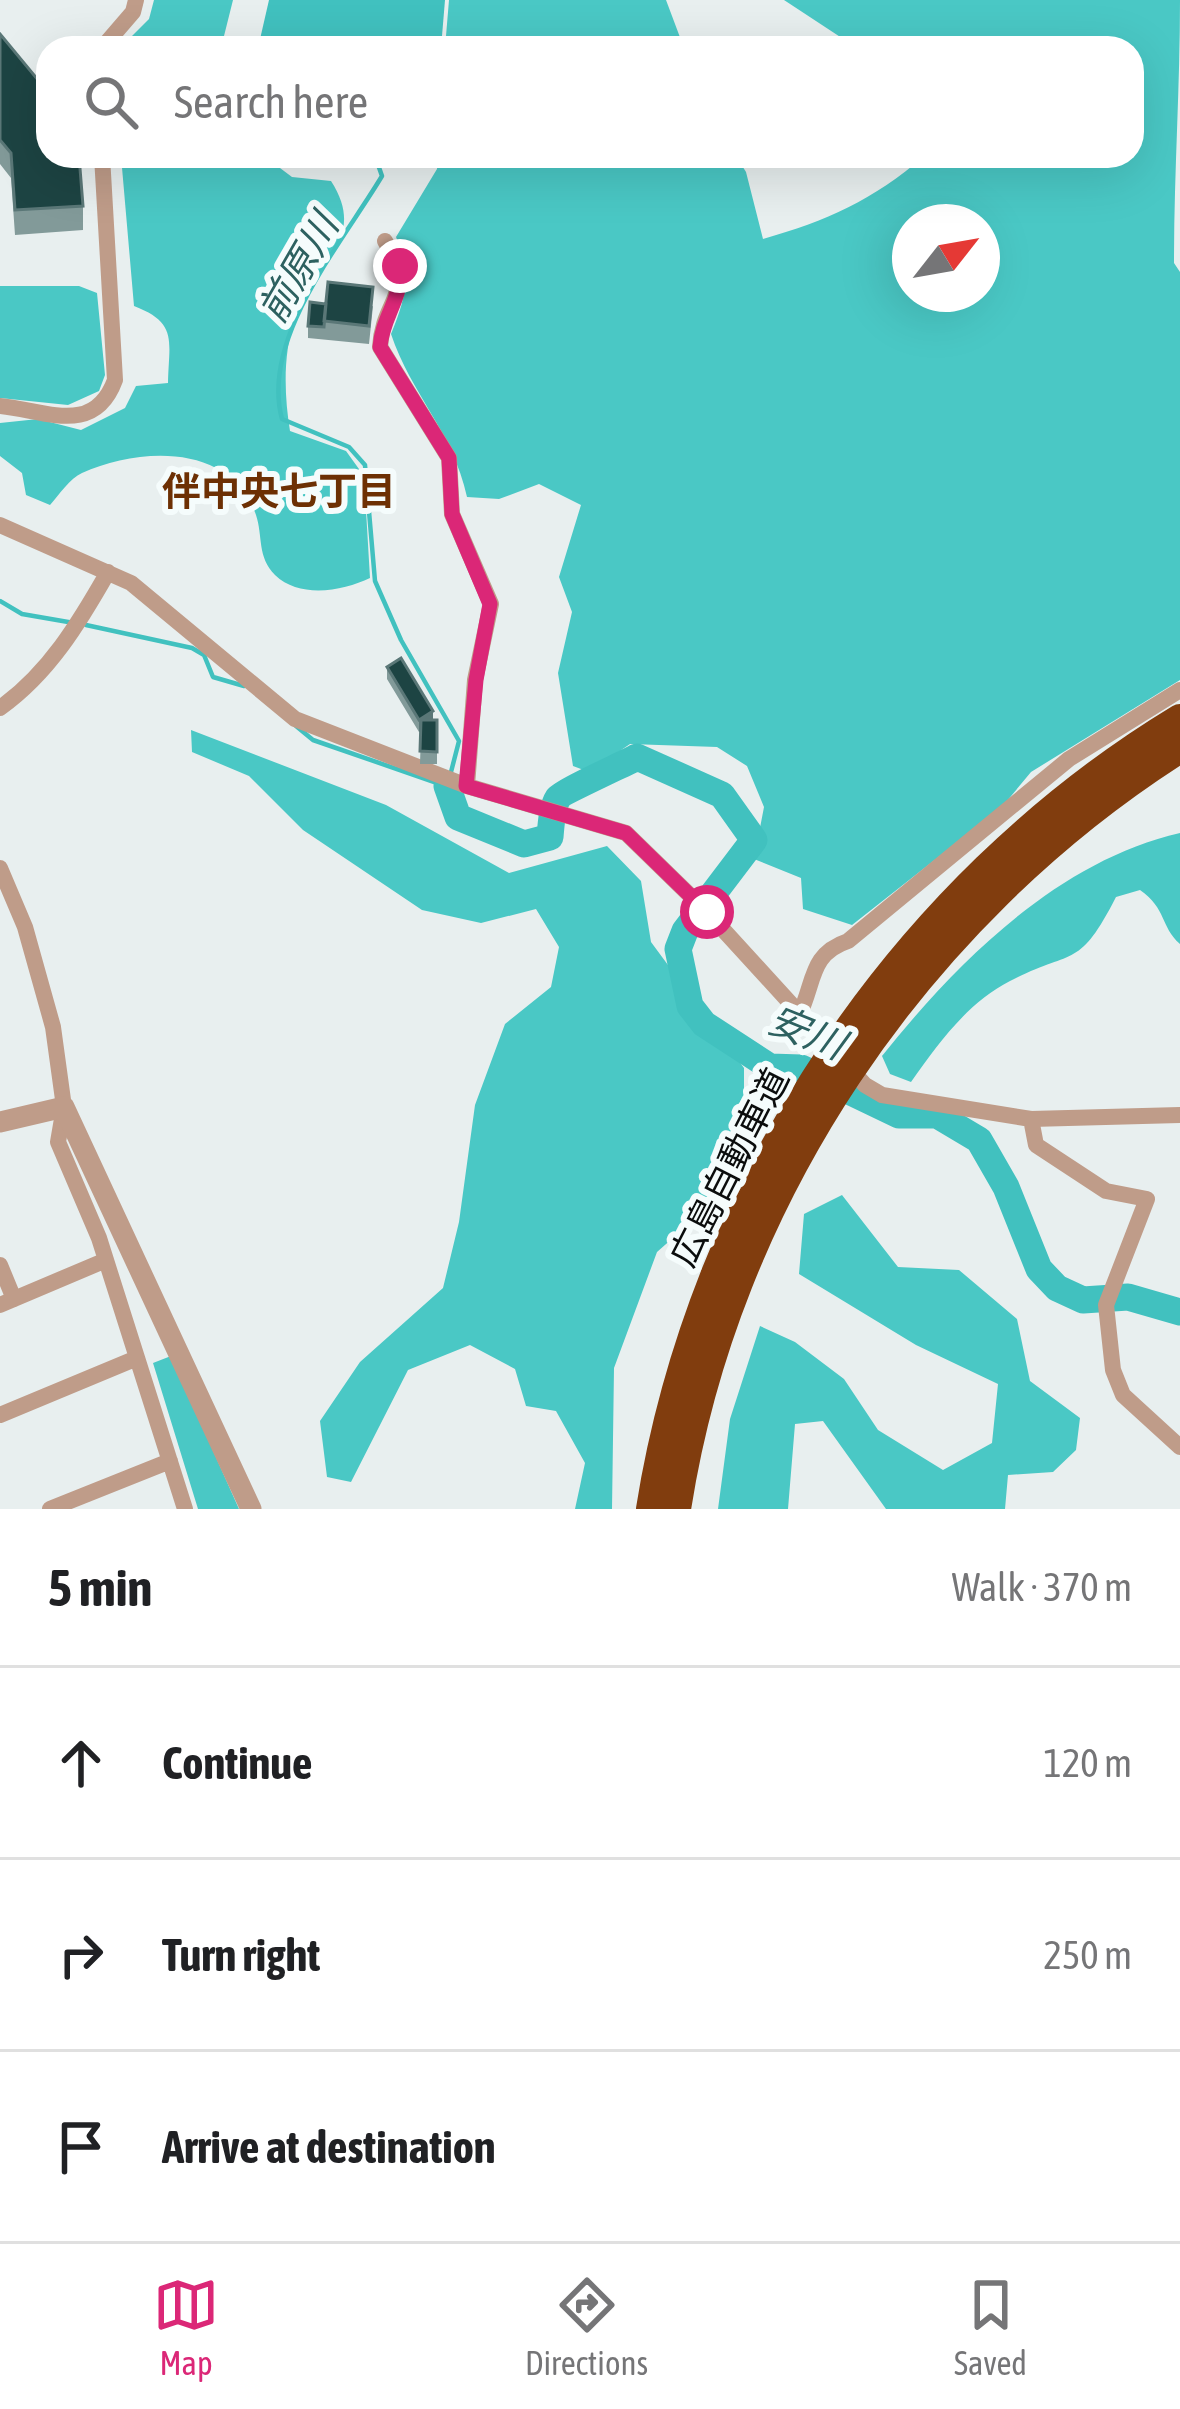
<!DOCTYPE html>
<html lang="en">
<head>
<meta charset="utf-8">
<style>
	:root { --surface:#fff; --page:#f6f6f6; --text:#202124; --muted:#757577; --line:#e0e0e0; --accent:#db2777 }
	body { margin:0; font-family:"Asap Condensed","Noto Sans JP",sans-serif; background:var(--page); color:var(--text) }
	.compass { position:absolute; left:892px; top:204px; width:108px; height:108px; border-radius:50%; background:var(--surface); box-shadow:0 12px 48px #0002; rotate:59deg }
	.stop { position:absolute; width:36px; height:36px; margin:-27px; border:9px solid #db2777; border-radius:50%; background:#fff }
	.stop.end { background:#db2777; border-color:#fff; box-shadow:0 3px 12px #0008 }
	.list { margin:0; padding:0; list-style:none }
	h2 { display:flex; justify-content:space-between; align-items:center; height:156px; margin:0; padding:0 48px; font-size:51px }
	h2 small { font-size:39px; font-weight:400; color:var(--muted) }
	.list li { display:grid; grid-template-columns:78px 1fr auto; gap:36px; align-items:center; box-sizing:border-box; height:192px; padding:0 48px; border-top:3px solid var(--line) }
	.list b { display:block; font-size:45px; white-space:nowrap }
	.list em { font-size:39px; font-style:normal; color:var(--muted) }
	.icon { flex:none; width:66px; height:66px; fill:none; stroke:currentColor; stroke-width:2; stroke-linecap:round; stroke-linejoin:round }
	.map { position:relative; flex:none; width:1180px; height:1509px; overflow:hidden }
	.search { position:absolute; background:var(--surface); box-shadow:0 12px 48px #0002; left:36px; right:36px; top:36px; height:132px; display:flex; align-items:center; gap:30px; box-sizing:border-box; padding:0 42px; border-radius:36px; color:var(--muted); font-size:45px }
	.sheet { height:732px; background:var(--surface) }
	nav { display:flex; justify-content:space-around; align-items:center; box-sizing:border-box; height:168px; border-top:3px solid var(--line); background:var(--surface); font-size:33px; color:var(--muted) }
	nav a { display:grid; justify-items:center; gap:6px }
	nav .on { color:var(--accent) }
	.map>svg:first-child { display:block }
</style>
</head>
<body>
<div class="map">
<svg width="1180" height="1509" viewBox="0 0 1180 1509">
	<rect width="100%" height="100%" fill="#e8efef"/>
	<path fill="#4ac8c5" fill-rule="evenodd" d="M 154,0 L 233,0 L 221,48 L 120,48 L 149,19 Z
		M 449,0 L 666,0 L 684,48 L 445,48 Z
		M 784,0 L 1180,0 C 1180,89 1174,174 1174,263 L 1180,272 L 1180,680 L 1031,772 L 1002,807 L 852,925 L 803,909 L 801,878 L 754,859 L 764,807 L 747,766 L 717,747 L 630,744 L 589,772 L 573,766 L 558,673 L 572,612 L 559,577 L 581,505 L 539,484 L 499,499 L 467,497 C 453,432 411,394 391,334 C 406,297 412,275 396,237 L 437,169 L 438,156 L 736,156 L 746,172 L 763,239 C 826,221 874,200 924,156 L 1132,156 L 1132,48 L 857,48 ZM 910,222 L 982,222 L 982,294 L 910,294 Z
		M 121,156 L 264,156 L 292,177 L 331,181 C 370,241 311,265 295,317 C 283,354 284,394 290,431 L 346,451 L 364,476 L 370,578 C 343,591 300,599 275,575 C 257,557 263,536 256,515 C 231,443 140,447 82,473 C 70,478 59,495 50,505 L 26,495 L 22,473 L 0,456 L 0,423 L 38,419 L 81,430 L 125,408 L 136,386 L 168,383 C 169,340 178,323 134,306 Z
		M 0,286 L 79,286 L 97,293 L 105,375 L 99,391 L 68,405 L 0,398 Z
		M 191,730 L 386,805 L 509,873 L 607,846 L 641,881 L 651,942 L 744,1068 L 744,1130 L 725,1192 L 657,1252 L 614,1368 L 612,1509 L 575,1509 L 585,1463 L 556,1411 L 526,1406 L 515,1369 L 470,1345 L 408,1370 L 351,1482 L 327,1477 L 320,1421 L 360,1362 L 443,1288 L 459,1222 L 475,1105 L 505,1024 L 551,987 L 559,947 L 536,909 L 481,923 L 422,910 L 303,830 L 249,776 L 192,752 Z
		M 1180,833 L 1180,944 C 1160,926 1167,909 1140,890 L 1116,897 C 1078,971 1074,948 1010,981 C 967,1003 938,1044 911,1082 L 890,1074 L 882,1056 C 958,961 1058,861 1180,833 Z
		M 842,1195 L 898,1267 L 959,1270 L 1017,1319 L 1030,1381 L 1080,1418 L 1076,1450 L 1053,1472 L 1008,1475 L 1005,1509 L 886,1509 L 823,1421 L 795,1424 L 788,1509 L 718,1509 L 730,1419 L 760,1326 L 795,1342 L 844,1379 L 878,1430 L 943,1470 L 992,1443 L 998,1384 L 916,1345 L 799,1274 L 804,1214 Z
		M 171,1356 L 239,1509 L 198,1509 L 153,1363 Z"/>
	<path fill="#41c1bf" d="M 269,0 L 445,0 L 441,48 L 258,48 Z"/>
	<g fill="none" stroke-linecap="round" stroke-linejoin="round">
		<path stroke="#41c1bf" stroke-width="4.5" d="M 375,156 L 382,176 C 342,243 260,339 282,419 L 349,447 L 365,465 L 375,581 L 401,640 L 459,741 L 451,772
			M 0,601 L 22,614 L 74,623
			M 86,625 L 192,648 L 204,655 L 213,677 L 244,686
			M 296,726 L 313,740 L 440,784"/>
		<path stroke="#41c1bf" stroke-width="27" d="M 447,786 L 458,817 L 524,844 L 550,837 C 551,825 552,807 558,798 C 562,792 624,764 637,757 L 722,795 L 754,840 L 685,931 L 678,949 L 690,1006 L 704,1024 L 770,1067 L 801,1068 L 899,1115 L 937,1115 L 979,1140 L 1006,1187 L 1039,1269 L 1057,1288 L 1083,1300 L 1128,1297 L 1180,1312"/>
		<path stroke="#bf9c89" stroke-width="16" d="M 102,48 L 133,12 L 136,0
			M 385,241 C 417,296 383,297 380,347 L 449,458 L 452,514 L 491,604 L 475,680 L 467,786
			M 0,406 C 45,410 94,437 115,380 L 102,156
			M 0,525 L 131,583 L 295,719 L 467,786 L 626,833 L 707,912 L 865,1085 L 882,1095 L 1031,1119 L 1180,1115
			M 0,708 C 49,673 79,623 108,572
			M 0,868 L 25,927 L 53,1027 L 64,1107 L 58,1142 L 99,1238 L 185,1509
			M 799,1015 C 815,983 809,954 848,941 L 1069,759 L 1180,690
			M 1031,1119 L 1036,1145 L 1106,1191 L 1147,1199 L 1106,1305 L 1113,1370 L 1123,1395 L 1180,1447
			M 0,1265 L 14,1299
			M 0,1305 L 106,1260
			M 0,1415 L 137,1358
			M 50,1509 L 170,1461"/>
		<path stroke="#bf9c89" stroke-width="21" d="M 0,1122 L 64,1107 L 251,1509"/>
		<path stroke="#813d0e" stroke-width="30" d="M 651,1509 C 702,1188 901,888 1180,719
			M 676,1509 C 724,1199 915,916 1180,748"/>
	</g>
	<path fill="#829a99" d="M 0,34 L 83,206 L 83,230 L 15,235 L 11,178 L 0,164 Z
		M 373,306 L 369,344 L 308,338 L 308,326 Z
		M 387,667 L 433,720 L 437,720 L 437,764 L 420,764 L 421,731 L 419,732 L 387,679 Z"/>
	<path fill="#5a7777" d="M 433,711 L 433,724 L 419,732 L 419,720 Z"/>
	<path fill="#1d4443" stroke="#5a7777" stroke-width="3" d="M 0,34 L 48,92 L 48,156 L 79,156 L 83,206 L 15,210 L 11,153 L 0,140 Z
		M 328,282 L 373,287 L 369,326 L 324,321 Z
		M 310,302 L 326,304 L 324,327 L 308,326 Z
		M 401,658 L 433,711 L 419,720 L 387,667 Z
		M 421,720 L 437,720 L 437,752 L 420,751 Z"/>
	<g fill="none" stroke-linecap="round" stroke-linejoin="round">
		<path stroke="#db2777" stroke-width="15" d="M 400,266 C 403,298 382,317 380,347 L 449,458 L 452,514 L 490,604 L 476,680 L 466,786 L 626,833 L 707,912"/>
	</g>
	<g text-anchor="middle" stroke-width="12" stroke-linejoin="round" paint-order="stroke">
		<g font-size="36" fill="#0b0d0d" stroke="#f5fcfc">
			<text transform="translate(729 1167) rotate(-63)" y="13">広島自動車道</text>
		</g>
		<g font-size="39" font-style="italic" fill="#2d6160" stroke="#f5fcfc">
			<text transform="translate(298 268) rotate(-60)" y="14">前原川</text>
			<text transform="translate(807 1032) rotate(22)" y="14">安川</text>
		</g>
		<g font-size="39" font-weight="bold" fill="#6d3004" stroke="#f5fcfc">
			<text x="279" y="505">伴中央七丁目</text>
		</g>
	</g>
</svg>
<svg class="compass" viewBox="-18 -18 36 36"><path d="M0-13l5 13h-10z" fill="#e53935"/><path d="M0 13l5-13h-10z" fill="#757577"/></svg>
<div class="stop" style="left:707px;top:912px"></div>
<div class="stop end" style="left:400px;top:266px"></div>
<div class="search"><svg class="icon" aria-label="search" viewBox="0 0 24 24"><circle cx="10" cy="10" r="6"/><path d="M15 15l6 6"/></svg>Search here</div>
</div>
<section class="sheet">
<h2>5 min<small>Walk · 370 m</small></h2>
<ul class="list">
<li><svg class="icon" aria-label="ahead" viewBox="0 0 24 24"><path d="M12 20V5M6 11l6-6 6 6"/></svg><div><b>Continue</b></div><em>120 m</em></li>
<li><svg class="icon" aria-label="right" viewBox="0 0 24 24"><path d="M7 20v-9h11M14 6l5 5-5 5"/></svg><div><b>Turn right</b></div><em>250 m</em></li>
<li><svg class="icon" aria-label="arrive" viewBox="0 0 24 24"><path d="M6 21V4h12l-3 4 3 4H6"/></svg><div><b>Arrive at destination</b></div></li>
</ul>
</section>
<nav>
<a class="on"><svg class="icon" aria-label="map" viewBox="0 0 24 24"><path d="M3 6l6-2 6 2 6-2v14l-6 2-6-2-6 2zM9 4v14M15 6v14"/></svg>Map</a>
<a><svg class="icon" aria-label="directions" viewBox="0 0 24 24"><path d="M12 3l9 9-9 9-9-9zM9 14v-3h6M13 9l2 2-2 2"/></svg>Directions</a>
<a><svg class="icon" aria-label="saved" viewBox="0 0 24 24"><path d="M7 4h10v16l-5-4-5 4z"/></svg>Saved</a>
</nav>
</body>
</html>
